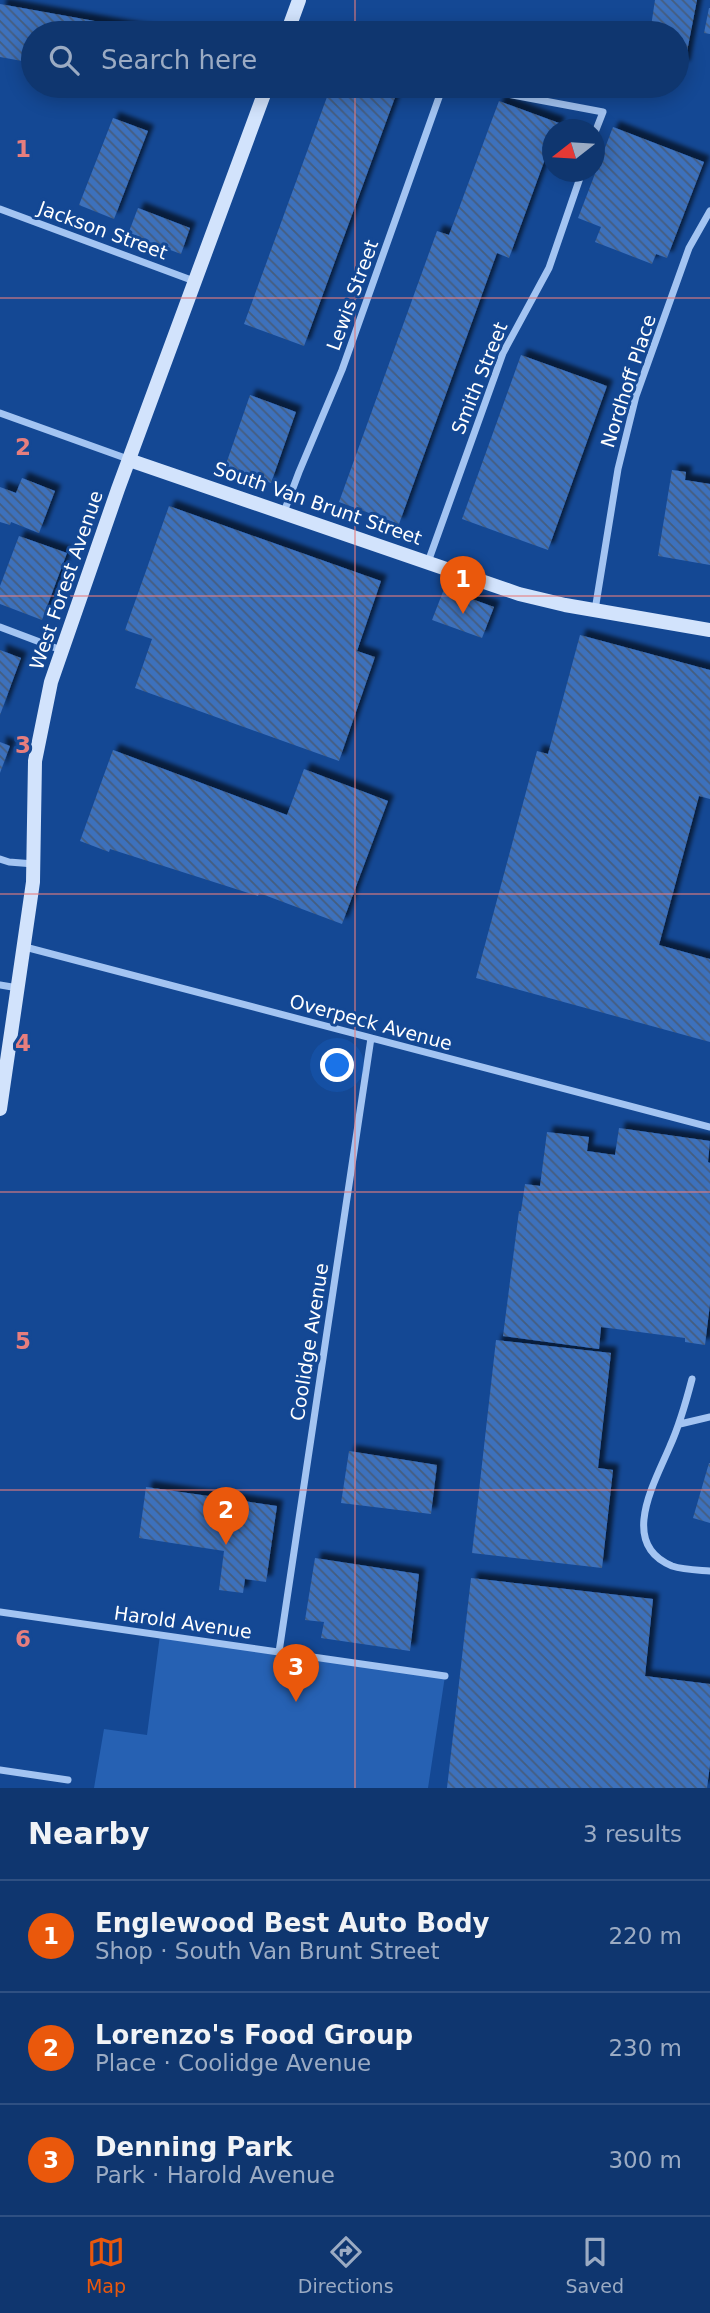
<!DOCTYPE html>
<html lang="en">
<head>
<meta charset="utf-8">
<style>
	:root { --surface:#0f366f; --page:#1d4177; --text:#f1f3f6; --muted:#9babc3; --line:#2f5082; --accent:#ea580c }
	body { margin:0; font-family:"DejaVu Sans",sans-serif; background:var(--page); color:var(--text) }
	.compass { position:absolute; left:542px; top:119px; width:63px; height:63px; border-radius:50%; background:var(--surface); box-shadow:0 4px 18px #0003; rotate:253deg }
	.you { position:absolute; left:338px; top:1066px; width:24px; height:24px; margin:-18px; border:5px solid #fff; border-radius:50%; background:#1a73e8; box-shadow:0 0 0 10px #1a73e833 }
	.badge { display:grid; place-items:center; width:46px; height:46px; border-radius:50%; background:var(--accent); color:#fff; font-size:23px; font-weight:700 }
	.pin { position:absolute; translate:-50% -58px; filter:drop-shadow(0 2px 4px #0008) }
	.pin::after { content:''; position:absolute; top:37px; width:24px; height:21px; background:inherit; clip-path:polygon(0 0,100% 0,50% 100%) }
	.list { margin:0; padding:0; list-style:none }
	h2 { display:flex; justify-content:space-between; align-items:center; height:91px; margin:0; padding:0 28px; font-size:30px }
	h2 small { font-size:23px; font-weight:400; color:var(--muted) }
	.list li { display:grid; grid-template-columns:46px 1fr auto; gap:21px; align-items:center; box-sizing:border-box; height:112px; padding:0 28px; border-top:2px solid var(--line) }
	.list b { display:block; font-size:26px; white-space:nowrap }
	.list p { margin:0; font-size:23px; white-space:nowrap; color:var(--muted) }
	.list em { font-size:23px; font-style:normal; color:var(--muted) }
	.icon { flex:none; width:38px; height:38px; fill:none; stroke:currentColor; stroke-width:2; stroke-linecap:round; stroke-linejoin:round }
	.map { position:relative; flex:none; width:710px; height:1788px; overflow:hidden }
	.search { position:absolute; background:var(--surface); box-shadow:0 4px 18px #0003; left:21px; right:21px; top:21px; height:77px; display:flex; align-items:center; gap:18px; box-sizing:border-box; padding:0 24px; border-radius:38px; color:var(--muted); font-size:26px }
	.sheet { height:427px; background:var(--surface) }
	nav { display:flex; justify-content:space-around; align-items:center; box-sizing:border-box; height:98px; border-top:2px solid var(--line); background:var(--surface); font-size:19px; color:var(--muted) }
	nav a { display:grid; justify-items:center; gap:4px }
	nav .on { color:var(--accent) }
	.map>svg:first-child { display:block }
</style>
</head>
<body>
<div class="map">
<svg width="710" height="1788" viewBox="0 0 710 1788">
	<defs>
		<pattern id="building-back-hatch" width="6" height="6" patternUnits="userSpaceOnUse" patternTransform="scale(1.75)"><rect width="6" height="6" fill="#3d71bc"/><path d="M-1 5l2 2M0 0l6 6M5-1l2 2" fill="none" stroke="#455d7e"/></pattern>
		<filter id="shadow"><feDropShadow dx="6" dy="-6" stdDeviation="2" flood-color="#0009"/></filter>
	</defs>
	<rect width="100%" height="100%" fill="#144894"/>
	<path fill="#2661b3" d="M 160,1635 L 445,1676 L 428,1788 L 94,1788 L 104,1729 L 147,1735 Z"/>
	<path fill="url(#building-back-hatch)" filter="url(#shadow)" d="M 655,0 L 697,0 L 684,67 L 677,66 L 677,33 L 650,33 Z
		M 0,4 L 156,32 L 156,33 L 33,33 L 33,63 L 0,57 Z
		M 709,8 L 710,8 L 710,34 L 704,33 Z
		M 331,86 L 381,86 L 397,92 L 304,346 L 244,324 Z
		M 499,101 L 559,123 L 556,130 L 552,130 L 552,140 L 509,258 L 497,253 L 399,524 L 339,502 L 437,231 L 449,235 Z
		M 113,118 L 148,131 L 114,219 L 79,205 Z
		M 613,127 L 704,162 L 667,258 L 656,254 L 652,264 L 595,242 L 601,227 L 578,218 Z
		M 138,208 L 190,228 L 181,254 L 128,234 Z
		M 521,355 L 607,386 L 548,550 L 462,519 Z
		M 250,395 L 296,412 L 271,483 L 225,467 Z
		M 672,470 L 686,472 L 685,480 L 710,484 L 710,565 L 658,556 Z
		M 22,478 L 55,491 L 39,533 L 11,522 L 10,525 L 0,522 L 0,487 L 16,493 Z
		M 169,506 L 381,581 L 357,651 L 375,657 L 339,761 L 135,688 L 152,639 L 125,630 Z
		M 19,536 L 67,553 L 42,620 L 0,604 L 0,586 Z
		M 444,589 L 494,607 L 482,638 L 432,620 Z
		M 580,635 L 710,670 L 710,799 L 699,796 L 659,945 L 710,959 L 710,1042 L 476,978 L 537,751 L 548,754 Z
		M 0,650 L 21,658 L 0,715 Z
		M 0,742 L 10,746 L 0,773 Z
		M 113,750 L 287,815 L 304,769 L 388,801 L 342,924 L 259,893 L 258,896 L 110,849 L 109,852 L 80,841 Z
		M 619,1128 L 710,1141 L 708,1162 L 710,1163 L 710,1304 L 705,1345 L 685,1342 L 685,1338 L 601,1327 L 599,1349 L 503,1336 L 519,1211 L 521,1211 L 525,1184 L 540,1186 L 547,1132 L 589,1137 L 587,1151 L 615,1155 Z
		M 496,1340 L 611,1353 L 598,1468 L 613,1470 L 602,1568 L 472,1553 Z
		M 349,1451 L 437,1465 L 431,1514 L 341,1503 Z
		M 709,1463 L 710,1463 L 710,1523 L 693,1518 Z
		M 146,1487 L 277,1506 L 266,1582 L 245,1579 L 243,1593 L 219,1590 L 224,1551 L 139,1538 Z
		M 315,1558 L 419,1574 L 410,1651 L 321,1638 L 324,1622 L 305,1620 Z
		M 471,1578 L 653,1599 L 645,1676 L 710,1684 L 710,1765 L 707,1788 L 447,1788 Z"/>
	<g fill="none" stroke-linecap="round" stroke-linejoin="round">
		<path stroke="#a3c4f2" stroke-width="7" d="M 465,86 L 603,112 L 594,135
			M 0,209 L 194,281
			M 0,413 L 128,459
			M 284,512 L 299,472 L 342,370 L 443,86
			M 428,562 L 503,353 L 549,268 L 582,172
			M 595,610 L 618,469 L 636,396 L 689,248 L 710,211
			M 0,627 L 61,650
			M 0,859 L 9,862 L 34,864
			M 25,947 L 710,1127
			M 0,985 L 18,988
			M 692,1379 C 686,1402 680,1424 670,1446 C 655,1482 618,1544 672,1566 C 684,1570 698,1570 710,1571
			M 680,1424 L 710,1417
			M 0,1612 L 445,1676
			M 279,1652 L 371,1038
			M 0,1770 L 68,1780"/>
		<path stroke="#d2e3fc" stroke-width="14" d="M 287,33 L 299,0
			M 129,460 L 519,594 L 565,605 L 710,630
			M 0,1109 L 33,882 L 35,761 L 51,682 L 118,489 L 267,86"/>
	</g>
	<path fill="none" stroke="#e67e7e" stroke-width="2" stroke-opacity="0.55" d="M 355,0 L 355,33M 355,86 L 355,1788M 0,298 L 710,298M 0,596 L 710,596M 0,894 L 710,894M 0,1192 L 710,1192M 0,1490 L 710,1490"/>
	<g text-anchor="middle" stroke-width="6" stroke-linejoin="round" paint-order="stroke">
		<g font-size="19" fill="#fff" stroke="#144894">
			<text transform="translate(103 230) rotate(20)" y="7">Jackson Street</text>
			<text transform="translate(352 295) rotate(-70)" y="7">Lewis Street</text>
			<text transform="translate(479 378) rotate(-68)" y="7">Smith Street</text>
			<text transform="translate(628 381) rotate(-72)" y="7">Nordhoff Place</text>
			<text transform="translate(318 503) rotate(19)" y="7">South Van Brunt Street</text>
			<text transform="translate(66 580) rotate(-71)" y="7">West Forest Avenue</text>
			<text transform="translate(371 1022) rotate(15)" y="7">Overpeck Avenue</text>
			<text transform="translate(309 1342) rotate(-81)" y="7">Coolidge Avenue</text>
			<text transform="translate(183 1622) rotate(8)" y="7">Harold Avenue</text>
		</g>
	</g>
	<g font-size="23" text-anchor="middle" font-weight="bold" fill="#e67e7e" stroke="#144894" stroke-width="6" stroke-linejoin="round" paint-order="stroke">
		<text x="23" y="157">1</text>
		<text x="23" y="455">2</text>
		<text x="23" y="753">3</text>
		<text x="23" y="1051">4</text>
		<text x="23" y="1349">5</text>
		<text x="23" y="1647">6</text>
	</g>
</svg>
<svg class="compass" viewBox="-18 -18 36 36"><path d="M0-13l5 13h-10z" fill="#e53935"/><path d="M0 13l5-13h-10z" fill="#9babc3"/></svg>
<div class="you"></div>
<div class="pin badge" style="left:463px;top:614px">1</div>
<div class="pin badge" style="left:226px;top:1545px">2</div>
<div class="pin badge" style="left:296px;top:1702px">3</div>
<div class="search"><svg class="icon" aria-label="search" viewBox="0 0 24 24"><circle cx="10" cy="10" r="6"/><path d="M15 15l6 6"/></svg>Search here</div>
</div>
<section class="sheet">
<h2>Nearby<small>3 results</small></h2>
<ul class="list">
<li><span class="badge">1</span><div><b>Englewood Best Auto Body</b><p>Shop · South Van Brunt Street</p></div><em>220 m</em></li>
<li><span class="badge">2</span><div><b>Lorenzo's Food Group</b><p>Place · Coolidge Avenue</p></div><em>230 m</em></li>
<li><span class="badge">3</span><div><b>Denning Park</b><p>Park · Harold Avenue</p></div><em>300 m</em></li>
</ul>
</section>
<nav>
<a class="on"><svg class="icon" aria-label="map" viewBox="0 0 24 24"><path d="M3 6l6-2 6 2 6-2v14l-6 2-6-2-6 2zM9 4v14M15 6v14"/></svg>Map</a>
<a><svg class="icon" aria-label="directions" viewBox="0 0 24 24"><path d="M12 3l9 9-9 9-9-9zM9 14v-3h6M13 9l2 2-2 2"/></svg>Directions</a>
<a><svg class="icon" aria-label="saved" viewBox="0 0 24 24"><path d="M7 4h10v16l-5-4-5 4z"/></svg>Saved</a>
</nav>
</body>
</html>
